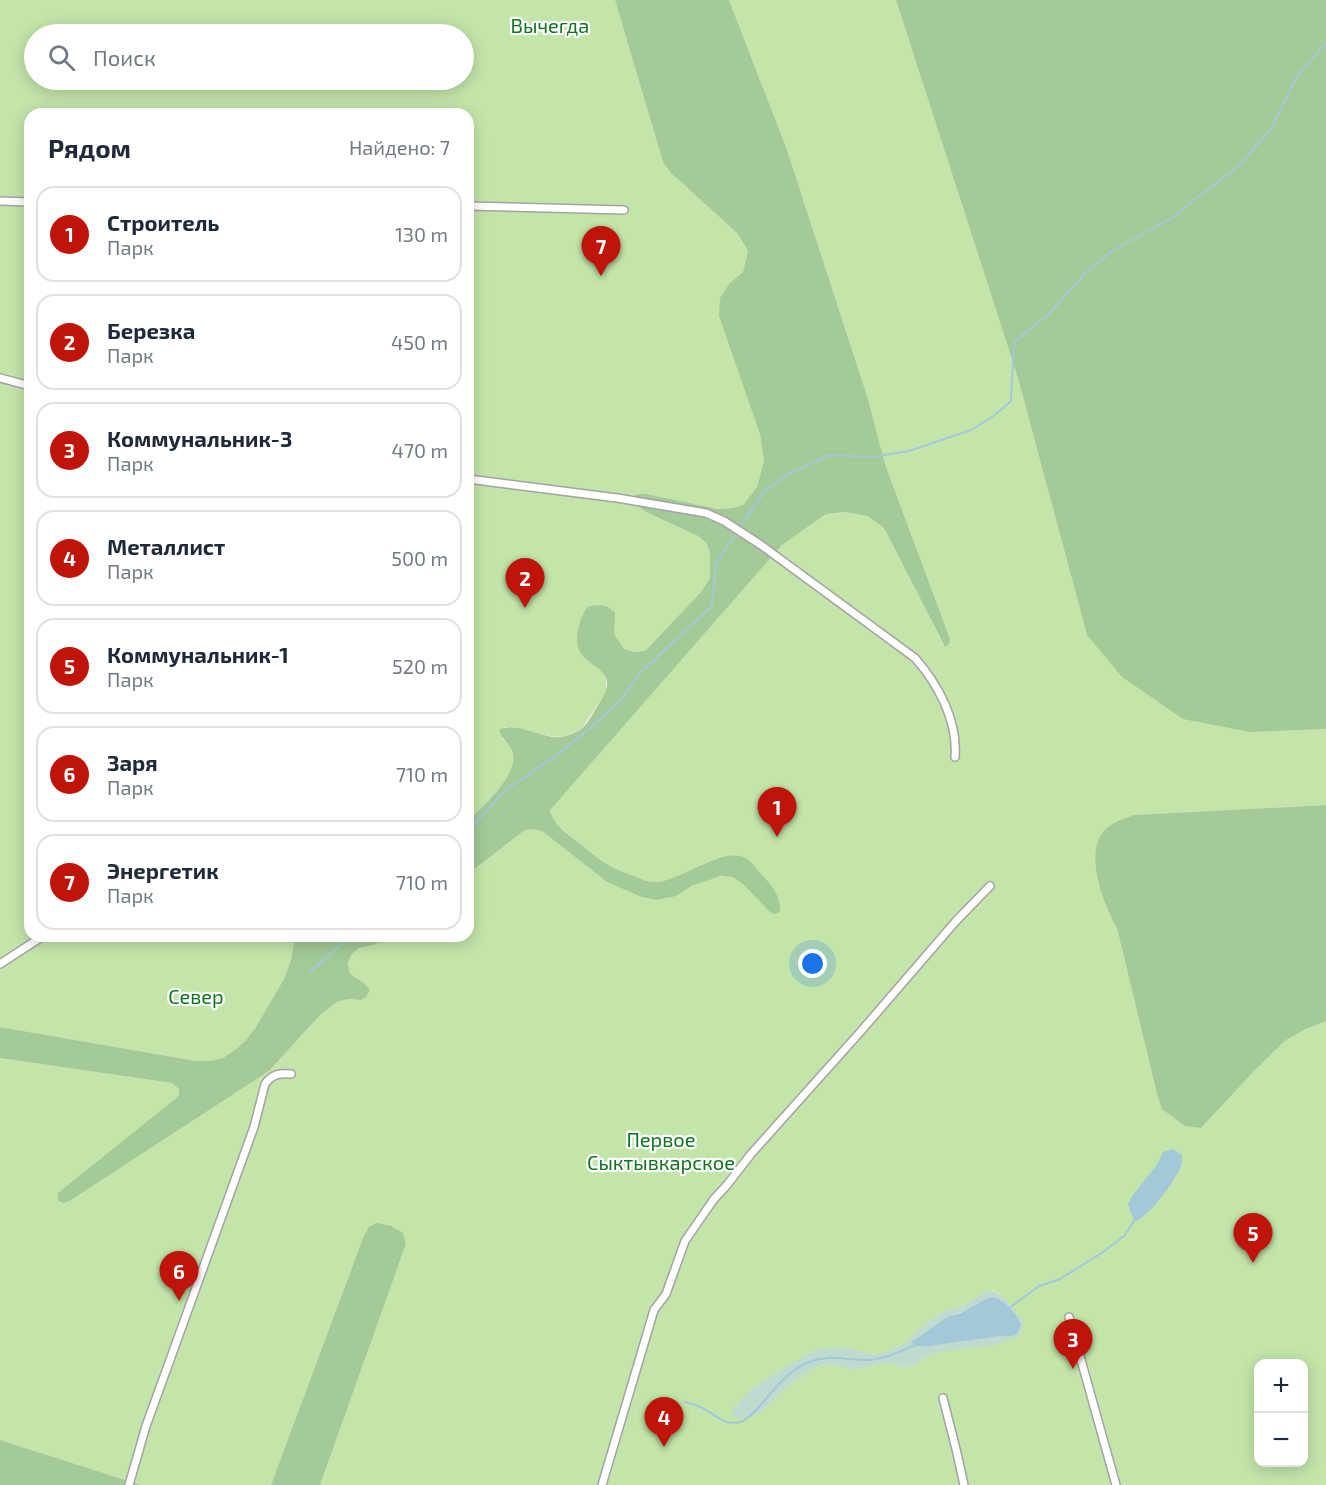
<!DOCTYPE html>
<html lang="ru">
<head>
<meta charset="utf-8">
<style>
	:root { --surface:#fff; --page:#f6f6f7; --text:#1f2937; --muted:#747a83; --line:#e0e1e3; --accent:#be1409 }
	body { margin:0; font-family:"Exo 2",sans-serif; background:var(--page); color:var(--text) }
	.controls { position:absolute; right:18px; bottom:18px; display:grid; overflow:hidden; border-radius:12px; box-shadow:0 3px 15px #0003 }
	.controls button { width:54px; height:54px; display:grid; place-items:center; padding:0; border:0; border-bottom:2px solid var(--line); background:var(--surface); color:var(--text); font:30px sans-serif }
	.you { position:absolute; left:813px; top:964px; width:21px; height:21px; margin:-15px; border:4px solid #fff; border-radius:50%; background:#1a73e8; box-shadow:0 0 0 9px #1a73e833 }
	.badge { display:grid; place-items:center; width:39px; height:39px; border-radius:50%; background:var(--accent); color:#fff; font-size:20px; font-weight:700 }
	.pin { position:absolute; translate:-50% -50px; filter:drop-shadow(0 2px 3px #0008) }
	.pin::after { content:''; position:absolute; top:32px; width:21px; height:18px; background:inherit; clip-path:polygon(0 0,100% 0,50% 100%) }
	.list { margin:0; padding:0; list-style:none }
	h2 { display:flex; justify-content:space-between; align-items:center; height:78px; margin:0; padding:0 24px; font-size:26px }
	h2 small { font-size:20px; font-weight:400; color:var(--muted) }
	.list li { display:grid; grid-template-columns:39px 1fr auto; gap:18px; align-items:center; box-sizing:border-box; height:96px; margin:0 12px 12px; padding:0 12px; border:2px solid var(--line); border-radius:18px }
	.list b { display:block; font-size:22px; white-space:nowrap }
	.list p { margin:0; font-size:20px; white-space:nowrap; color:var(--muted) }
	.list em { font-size:20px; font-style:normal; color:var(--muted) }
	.icon { flex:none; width:33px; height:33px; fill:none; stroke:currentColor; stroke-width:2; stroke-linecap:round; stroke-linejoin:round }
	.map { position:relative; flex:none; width:1326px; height:1485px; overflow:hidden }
	.search { position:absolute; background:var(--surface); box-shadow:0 3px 15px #0003; left:24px; top:24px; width:450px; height:66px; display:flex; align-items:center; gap:15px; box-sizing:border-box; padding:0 21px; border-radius:33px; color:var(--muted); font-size:22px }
	.panel { position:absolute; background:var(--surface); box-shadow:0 3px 15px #0003; left:24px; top:108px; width:450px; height:834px; border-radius:18px }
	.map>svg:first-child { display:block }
</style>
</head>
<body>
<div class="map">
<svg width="1326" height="1485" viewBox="0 0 1326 1485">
	<rect width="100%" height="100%" fill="#edeae1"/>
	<path fill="#c3e5a9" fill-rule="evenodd" d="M 0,0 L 615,0 L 663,162 L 671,173 L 738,234 L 748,251 L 743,272 L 730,283 L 760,434 L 764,461 L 757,487 L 743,505 L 732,508 L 646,512 L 698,536 L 707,544 L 710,553 L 710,578 L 701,592 L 645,651 L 634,652 L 624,649 L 614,634 L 591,663 L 603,671 L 606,680 L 606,692 L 581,729 L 562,737 L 544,735 L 512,727 L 504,727 L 502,738 C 505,741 509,745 512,748 C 524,770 482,807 468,821 L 468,114 L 30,114 L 30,936 L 295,936 L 291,960 L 284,979 L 256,1027 L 246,1040 L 235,1050 L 223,1058 L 210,1061 L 196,1061 L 0,1027 ZM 34,34 L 464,34 L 464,80 L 34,80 Z
		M 729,0 L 896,0 L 1018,378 L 1087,635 L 1250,732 L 1326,729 L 1326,805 L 1134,815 L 1120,821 L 1105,830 L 1109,913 L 1117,928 L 1157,1094 L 1163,1109 L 1252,1073 L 1286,1040 L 1304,1030 L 1326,1021 L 1326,1485 L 320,1485 L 406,1244 L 363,1238 L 271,1485 L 141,1485 L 0,1440 L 0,1058 L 172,1083 L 179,1089 L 179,1095 L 175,1099 L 71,1200 L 269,1071 L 320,1015 L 337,1002 L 348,999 L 361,1000 L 364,983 L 350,974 L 348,964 L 351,955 L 359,948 L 374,945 L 388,936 L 468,936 L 468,874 L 525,830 L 532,829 L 542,831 L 607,882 L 676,896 C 690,887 716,872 733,877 C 743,880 766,905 775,914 L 717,858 L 668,881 L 654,882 L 644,880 L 611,868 L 596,857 L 556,824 L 551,816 L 550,809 L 767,562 L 782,545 L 826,514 L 844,512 L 868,516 L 884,528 L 944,646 L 950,639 L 885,464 L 868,399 L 787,150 ZM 991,1290 L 998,1293 L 1006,1300 L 957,1349 L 933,1353 L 913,1366 L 903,1368 L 895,1364 L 880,1364 L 854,1370 L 833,1365 L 819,1366 L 791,1383 L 761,1412 L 733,1410 L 752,1389 L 780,1370 L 862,1353 L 876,1355 L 887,1352 L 903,1344 L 919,1329 L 944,1311 L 955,1309 L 968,1303 L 977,1297 ZM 1258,1364 L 1304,1364 L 1304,1462 L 1258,1462 Z"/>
	<path fill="#a4ca98" d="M 615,0 L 729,0 L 787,150 L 868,399 L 885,464 L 950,639 L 949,644 L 945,647 L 884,528 L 868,516 L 844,512 L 826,514 L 782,545 L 767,562 L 550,810 C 553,826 571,836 583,846 C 601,862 611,868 634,876 C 641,879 648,882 656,882 C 682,881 724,844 747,859 C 753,863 758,871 763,876 C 773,887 781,897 780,912 L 775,914 L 771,913 L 743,884 L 733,877 L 720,876 L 692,886 L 676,896 L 656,900 L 642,897 L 607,882 L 542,831 L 532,829 L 525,830 L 468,874 L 468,821 C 482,807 522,772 512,750 C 509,743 503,741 499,730 C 514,720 544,740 562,737 C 567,736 576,732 580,730 C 589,724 595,709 601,700 C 620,671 590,669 580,652 C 573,639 580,618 587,607 C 598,604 606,604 615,612 L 614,634 L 624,649 L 634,652 L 645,651 L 701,592 L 710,578 L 710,553 L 707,544 L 698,536 L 646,512 L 635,503 L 635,496 L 637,494 L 646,494 L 717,509 L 732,508 L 743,505 L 757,487 L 764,461 L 760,434 L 719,316 L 720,298 L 730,283 L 743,272 L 748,251 L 738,234 L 671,173 L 663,162 Z
		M 896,0 L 1326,0 L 1326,729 L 1250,732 L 1183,719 L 1122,677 L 1087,635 L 1018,378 Z
		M 1326,805 L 1326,1021 L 1304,1030 L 1286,1040 L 1252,1073 L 1201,1128 L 1185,1126 L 1162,1109 L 1157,1094 L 1117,928 C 1104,905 1083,853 1105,830 C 1111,823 1125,818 1134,815 Z
		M 295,936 L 388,936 L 374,945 L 359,948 L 351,955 L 348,964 L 350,974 L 364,983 L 370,990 L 366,997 L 361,1000 L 348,999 L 337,1002 L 320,1015 L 269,1071 L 71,1200 L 64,1203 L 58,1201 L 58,1193 L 175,1099 L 179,1095 L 179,1089 L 172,1083 L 0,1058 L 0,1027 L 196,1061 L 210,1061 L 223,1058 L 235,1050 L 246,1040 L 256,1027 L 284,979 L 291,960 Z
		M 377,1223 L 391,1226 L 403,1233 L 406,1244 L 320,1485 L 271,1485 L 363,1238 L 369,1227 Z
		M 0,1440 L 141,1485 L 0,1485 Z"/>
	<path fill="#bfdacf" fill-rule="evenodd" d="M 987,1290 C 1003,1291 1015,1311 1024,1322 L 1021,1334 L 1013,1339 L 996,1345 L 933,1353 L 913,1366 L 903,1368 L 895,1364 L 880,1364 L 854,1370 L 833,1365 L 819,1366 L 791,1383 L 761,1412 L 749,1418 L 737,1418 L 731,1414 L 732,1410 L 752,1389 L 780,1370 L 816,1350 L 830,1348 L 847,1348 L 875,1355 L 887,1352 L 903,1344 L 919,1329 L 944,1311 L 955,1309 L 968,1303 ZM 1001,1300 L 1019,1320 L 1021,1326 L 1010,1336 L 999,1336 L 920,1346 L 949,1316 Z"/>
	<path fill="#a3c9d9" d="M 1173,1149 L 1182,1155 C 1182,1160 1182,1165 1180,1169 C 1174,1182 1148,1218 1135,1221 L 1130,1212 L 1128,1204 C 1137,1185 1156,1172 1163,1152 Z
		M 994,1297 C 1005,1301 1017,1314 1021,1325 L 1017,1334 L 1011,1336 L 999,1336 L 929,1346 L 914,1346 L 912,1342 L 949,1316 L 961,1313 L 988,1298 Z"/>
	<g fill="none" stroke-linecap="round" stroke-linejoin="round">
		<path stroke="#a3c9d9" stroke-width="2" d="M 740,526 L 766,490 L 787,475 L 829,455 L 872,457 L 909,451 L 971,430 L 995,415 L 1011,401 L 1014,342 L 1050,313 L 1085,273 L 1114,250 L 1170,219 L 1242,163 L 1272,127 L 1297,76 L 1326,43
			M 468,831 L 506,790 L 557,755 L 590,728 L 621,700 L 640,673 L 712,606 L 716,564 L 735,534
			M 310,972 L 350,936
			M 1008,1309 L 1039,1286 L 1060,1279 L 1103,1252 L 1124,1236 L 1136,1218
			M 685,1402 C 690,1404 697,1405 702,1408 C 714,1413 725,1427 740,1422 C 747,1420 753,1413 758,1408 C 773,1391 788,1370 809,1362 C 829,1354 844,1360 864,1360 C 881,1361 900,1351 916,1345"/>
		<defs>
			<path id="minor" d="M 0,201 L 30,202
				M 468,206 L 624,210
				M 0,378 L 30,386
				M 468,479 L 617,498 L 706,513 L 724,521 L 761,545 L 915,658 C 938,684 958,721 955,757
				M 0,964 L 43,936
				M 1069,1317 L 1116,1485
				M 943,1398 L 957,1453 L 964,1485
				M 129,1485 L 146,1426 L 166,1371 L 254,1127 L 265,1084 C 272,1074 280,1073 291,1074
				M 602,1485 L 654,1310 L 666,1294 L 685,1241 L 714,1199 L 727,1185 L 751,1154 L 862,1030 L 956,921 L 990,886"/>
		</defs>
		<use href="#minor" stroke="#a3a3a3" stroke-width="10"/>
		<use href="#minor" stroke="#fff" stroke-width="7"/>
	</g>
	<g text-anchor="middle" stroke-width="4.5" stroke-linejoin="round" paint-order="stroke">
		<g font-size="20" fill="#10731e" stroke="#fff">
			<text x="550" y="33">Вычегда</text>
			<text x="196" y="1004">Север</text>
			<text x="661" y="1147">Первое<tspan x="661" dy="23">Сыктывкарское</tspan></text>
		</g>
	</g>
</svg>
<div class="controls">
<button>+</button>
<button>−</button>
</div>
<div class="you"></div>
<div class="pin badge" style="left:777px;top:837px">1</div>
<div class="pin badge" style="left:525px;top:608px">2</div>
<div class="pin badge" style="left:1073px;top:1369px">3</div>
<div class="pin badge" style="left:664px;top:1447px">4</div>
<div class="pin badge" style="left:1253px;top:1263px">5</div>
<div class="pin badge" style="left:179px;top:1301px">6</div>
<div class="pin badge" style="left:601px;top:276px">7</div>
<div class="search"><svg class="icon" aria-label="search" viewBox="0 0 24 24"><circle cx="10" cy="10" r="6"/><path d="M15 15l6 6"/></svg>Поиск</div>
<section class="panel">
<h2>Рядом<small>Найдено: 7</small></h2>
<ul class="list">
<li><span class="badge">1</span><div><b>Строитель</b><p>Парк</p></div><em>130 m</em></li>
<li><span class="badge">2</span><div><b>Березка</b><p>Парк</p></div><em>450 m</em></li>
<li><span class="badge">3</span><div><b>Коммунальник-3</b><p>Парк</p></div><em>470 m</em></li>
<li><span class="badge">4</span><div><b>Металлист</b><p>Парк</p></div><em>500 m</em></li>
<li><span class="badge">5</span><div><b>Коммунальник-1</b><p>Парк</p></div><em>520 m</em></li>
<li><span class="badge">6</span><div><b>Заря</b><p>Парк</p></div><em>710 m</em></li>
<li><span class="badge">7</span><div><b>Энергетик</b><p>Парк</p></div><em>710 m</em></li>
</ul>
</section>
</div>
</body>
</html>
